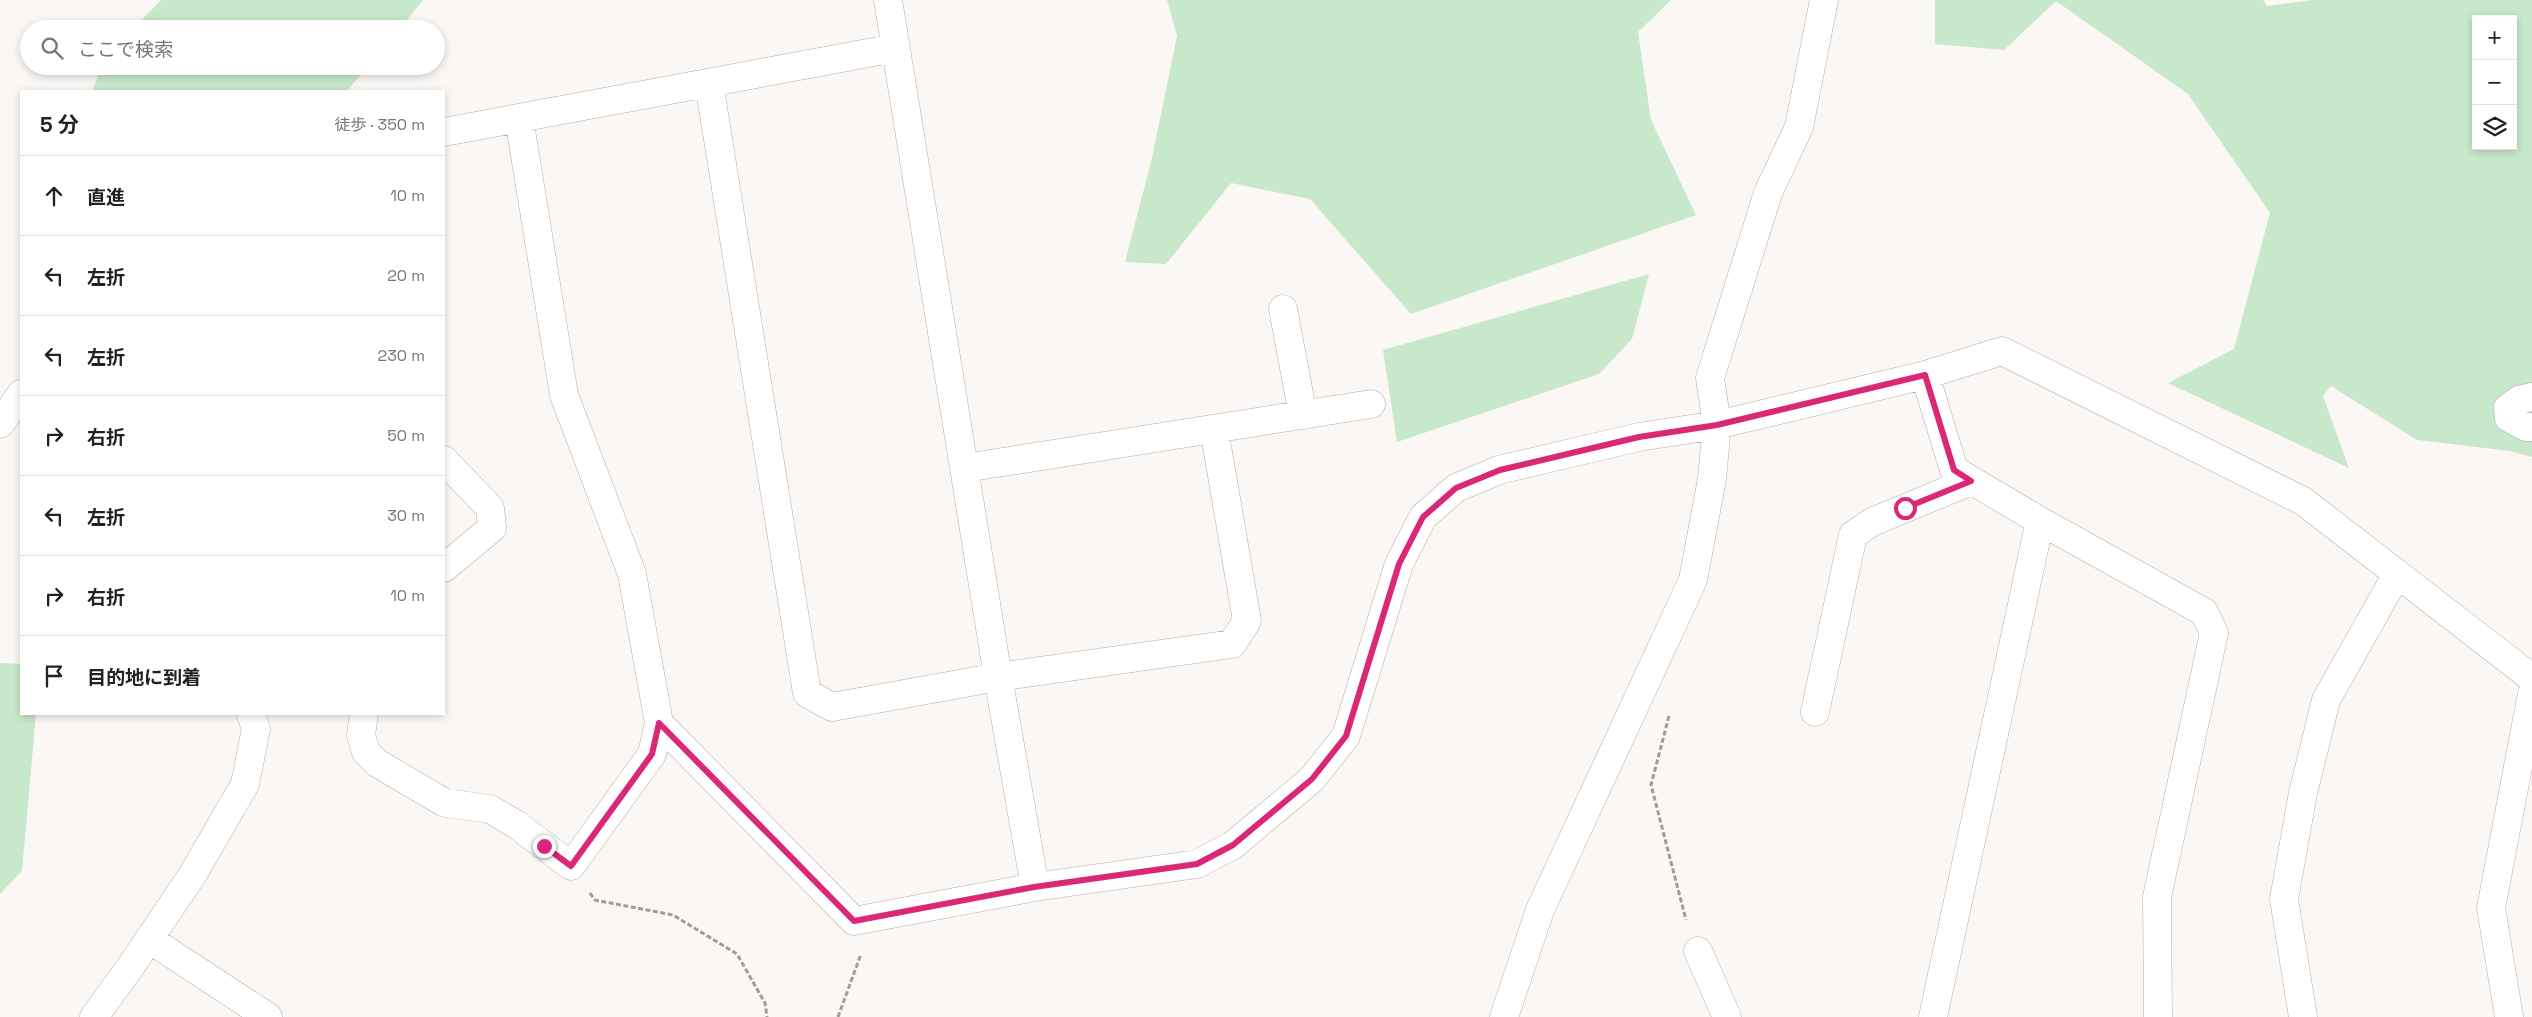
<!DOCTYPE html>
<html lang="ja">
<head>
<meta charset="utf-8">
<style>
	:root { --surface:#fff; --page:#f2f2f2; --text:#222; --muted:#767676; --line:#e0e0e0 }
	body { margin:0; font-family:"Space Grotesk","Noto Sans JP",sans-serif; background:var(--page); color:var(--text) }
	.controls { position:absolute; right:15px; top:15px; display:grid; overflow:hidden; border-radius:0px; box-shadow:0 2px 8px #0003 }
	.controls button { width:45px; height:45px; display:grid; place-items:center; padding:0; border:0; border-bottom:1px solid var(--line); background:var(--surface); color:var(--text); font:25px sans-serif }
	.stop { position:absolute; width:15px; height:15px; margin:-11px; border:4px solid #db2777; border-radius:50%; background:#fff }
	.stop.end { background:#db2777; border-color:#fff; box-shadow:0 1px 5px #0008 }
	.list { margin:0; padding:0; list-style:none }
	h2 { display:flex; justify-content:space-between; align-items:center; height:65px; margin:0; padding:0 20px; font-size:21px }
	h2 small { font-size:16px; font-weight:400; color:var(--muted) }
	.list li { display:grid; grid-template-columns:32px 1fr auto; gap:15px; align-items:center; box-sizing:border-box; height:80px; padding:0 20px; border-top:1px solid var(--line) }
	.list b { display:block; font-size:19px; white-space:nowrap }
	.list em { font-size:16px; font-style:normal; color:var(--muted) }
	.icon { flex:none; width:28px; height:28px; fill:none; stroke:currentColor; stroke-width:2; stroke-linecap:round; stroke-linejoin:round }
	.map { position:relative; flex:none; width:2532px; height:1017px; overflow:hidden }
	.search { position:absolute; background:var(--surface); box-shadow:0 2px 8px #0003; left:20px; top:20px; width:425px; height:55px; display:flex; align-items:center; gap:12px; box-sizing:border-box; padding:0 18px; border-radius:28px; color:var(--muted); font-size:19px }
	.panel { position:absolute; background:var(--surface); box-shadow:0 2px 8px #0003; left:20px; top:90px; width:425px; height:625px; border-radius:0px }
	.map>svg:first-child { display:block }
</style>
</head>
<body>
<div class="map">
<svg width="2532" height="1017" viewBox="0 0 2532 1017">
	<rect width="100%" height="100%" fill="#fbf7f5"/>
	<path fill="#c7e8ca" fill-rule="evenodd" d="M 161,0 L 423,0 L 399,29 L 133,29 Z
		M 1167,0 L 1671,0 L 1638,32 L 1651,120 L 1696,215 L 1411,314 L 1310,199 L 1231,183 L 1166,264 L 1125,262 L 1152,158 L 1177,36 Z
		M 1935,0 L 2263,0 L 2267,6 L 2313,0 L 2532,0 L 2532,457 L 2510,451 L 2417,440 L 2331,386 L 2323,396 L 2349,468 L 2168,383 L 2234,349 L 2270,213 L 2188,94 L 2056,1 L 2004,50 L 1935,44 ZM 2476,19 L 2513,19 L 2513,146 L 2476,146 Z
		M 102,66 L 368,66 L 347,91 L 92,91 Z
		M 1649,274 L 1632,339 L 1599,374 L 1397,442 L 1383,350 Z
		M 0,663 L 21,664 L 21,714 L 36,714 L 22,871 L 0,894 Z"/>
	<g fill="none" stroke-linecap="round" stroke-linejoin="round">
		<defs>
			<path id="minor" d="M 888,0 L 998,677 L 1035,887
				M 709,83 L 807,693 L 832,707 L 998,677 L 1232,644 L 1247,621 L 1214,429
				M 444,132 L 895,48
				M 1283,309 L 1303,415
				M 1925,375 L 1954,470 L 2040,521
				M 2532,397 L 2519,400 L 2508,408 L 2509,418 L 2526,427 L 2532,427
				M 0,424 L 21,394
				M 444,460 L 490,508 L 492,528 L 444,568
				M 965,468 L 1371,404
				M 1815,712 L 1853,535 L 1872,522 L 1971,481
				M 364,714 L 361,735 L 366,752 L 377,763 L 445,803 L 490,809 L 517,825 L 571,866 L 652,754 L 659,723 L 632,574 L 564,395 L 519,118
				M 659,723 L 854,921 L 1035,887 L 1197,864 L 1233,845 L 1312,779 L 1346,736 L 1399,564 L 1423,517 L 1456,488 L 1499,470 L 1639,437 L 1717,425 L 1925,375 L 2002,351 L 2303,501 L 2532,678
				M 149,939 L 268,1017
				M 1698,951 L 1727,1017
				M 94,1017 L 131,966 L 193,874 L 245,784 L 256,729 L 251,714
				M 1504,1017 L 1540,910 L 1693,580 L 1712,479 L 1717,425 L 1710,378 L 1768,193 L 1799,127 L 1824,0
				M 1933,1017 L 2040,521 L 2204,612 L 2214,633 L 2157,897 L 2158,1017
				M 2303,1017 L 2284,899 L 2303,793 L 2326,700 L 2397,574
				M 2509,1017 L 2491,908 L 2532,694"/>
		</defs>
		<use href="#minor" stroke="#b2aeac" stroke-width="29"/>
		<path stroke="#9f9c9b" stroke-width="3" stroke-dasharray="5 2.5" stroke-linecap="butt" d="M 1669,716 L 1651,785 L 1686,920
			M 590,893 L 595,900 L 673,915 L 737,954 L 765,1003 L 767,1017
			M 838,1017 L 861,954"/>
		<use href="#minor" stroke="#fff" stroke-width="28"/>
	</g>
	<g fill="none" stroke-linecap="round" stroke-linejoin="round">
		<path stroke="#db2777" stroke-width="6" d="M 544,846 L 571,866 L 652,754 L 659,723 L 854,921 L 1034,887 L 1197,864 L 1233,845 L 1312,779 L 1346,736 L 1399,564 L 1423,517 L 1456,488 L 1500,470 L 1639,437 L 1717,425 L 1925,375 L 1954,470 L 1971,481 L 1905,508"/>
	</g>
</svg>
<div class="controls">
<button>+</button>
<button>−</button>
<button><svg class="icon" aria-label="layers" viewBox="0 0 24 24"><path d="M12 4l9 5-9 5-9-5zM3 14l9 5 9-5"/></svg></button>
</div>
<div class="stop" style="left:1905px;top:508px"></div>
<div class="stop end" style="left:544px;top:846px"></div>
<div class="search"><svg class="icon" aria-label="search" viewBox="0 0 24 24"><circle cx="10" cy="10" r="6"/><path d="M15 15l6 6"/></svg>ここで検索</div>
<section class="panel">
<h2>5 分<small>徒歩 · 350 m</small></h2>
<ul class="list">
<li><svg class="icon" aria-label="ahead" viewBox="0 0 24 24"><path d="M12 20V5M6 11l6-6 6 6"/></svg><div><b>直進</b></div><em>10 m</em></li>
<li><svg class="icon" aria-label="left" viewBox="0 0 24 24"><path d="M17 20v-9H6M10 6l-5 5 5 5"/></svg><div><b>左折</b></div><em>20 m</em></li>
<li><svg class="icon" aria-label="left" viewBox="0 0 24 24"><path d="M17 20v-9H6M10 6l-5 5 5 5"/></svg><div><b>左折</b></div><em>230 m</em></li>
<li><svg class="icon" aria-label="right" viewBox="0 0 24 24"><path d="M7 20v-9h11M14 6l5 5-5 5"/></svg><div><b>右折</b></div><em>50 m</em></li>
<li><svg class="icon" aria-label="left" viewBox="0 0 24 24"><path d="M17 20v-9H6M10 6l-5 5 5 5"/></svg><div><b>左折</b></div><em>30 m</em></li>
<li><svg class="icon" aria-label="right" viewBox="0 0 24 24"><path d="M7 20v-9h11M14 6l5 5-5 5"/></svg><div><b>右折</b></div><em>10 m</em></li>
<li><svg class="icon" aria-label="arrive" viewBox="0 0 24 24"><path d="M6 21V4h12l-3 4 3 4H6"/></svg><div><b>目的地に到着</b></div></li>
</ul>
</section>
</div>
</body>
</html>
